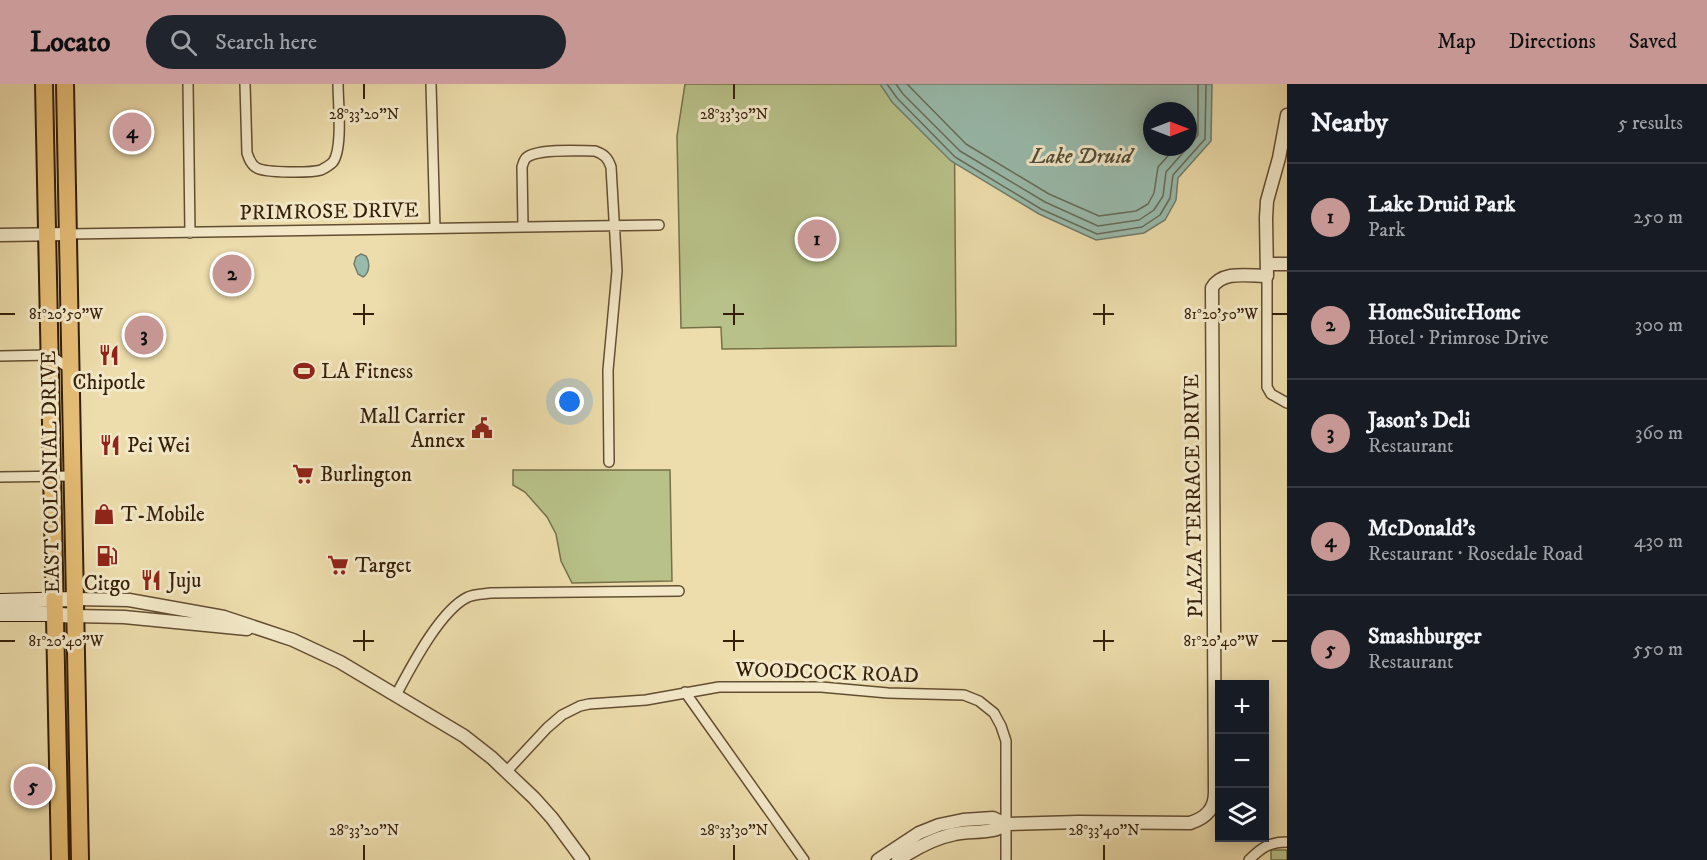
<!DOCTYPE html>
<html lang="en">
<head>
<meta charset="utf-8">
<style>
	:root { --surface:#171b24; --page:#20242c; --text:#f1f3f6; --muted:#9ea1a6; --line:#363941; --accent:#c59692 }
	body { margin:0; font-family:"IM FELL DW Pica",serif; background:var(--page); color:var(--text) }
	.controls { position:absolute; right:18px; bottom:18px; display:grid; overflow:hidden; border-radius:0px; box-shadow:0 3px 15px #0003 }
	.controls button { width:54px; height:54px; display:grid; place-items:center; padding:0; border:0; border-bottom:2px solid var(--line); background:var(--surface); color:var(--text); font:30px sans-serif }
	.compass { position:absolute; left:1143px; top:18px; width:54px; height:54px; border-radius:50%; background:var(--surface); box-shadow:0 3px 15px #0003; rotate:90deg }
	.you { position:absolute; left:570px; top:318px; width:21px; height:21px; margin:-15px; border:4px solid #fff; border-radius:50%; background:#1a73e8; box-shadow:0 0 0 9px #1a73e833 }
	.badge { display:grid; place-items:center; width:39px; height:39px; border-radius:50%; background:var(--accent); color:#111; font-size:20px; font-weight:700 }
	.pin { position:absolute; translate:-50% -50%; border:3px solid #fff; box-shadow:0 2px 6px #0006 }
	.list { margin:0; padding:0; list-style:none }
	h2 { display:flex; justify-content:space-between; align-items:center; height:78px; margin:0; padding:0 24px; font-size:26px }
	h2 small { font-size:20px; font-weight:400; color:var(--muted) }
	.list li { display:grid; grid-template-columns:39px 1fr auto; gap:18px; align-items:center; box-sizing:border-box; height:108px; padding:0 24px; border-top:2px solid var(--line) }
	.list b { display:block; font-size:22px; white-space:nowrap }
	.list p { margin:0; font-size:20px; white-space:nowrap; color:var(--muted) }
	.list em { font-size:20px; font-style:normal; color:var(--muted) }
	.icon { flex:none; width:33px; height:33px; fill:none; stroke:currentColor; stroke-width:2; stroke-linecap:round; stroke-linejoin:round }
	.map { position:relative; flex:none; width:1287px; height:776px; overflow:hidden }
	header { display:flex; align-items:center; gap:36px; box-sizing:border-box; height:84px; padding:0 30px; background:var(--accent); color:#111 }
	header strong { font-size:28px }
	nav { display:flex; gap:33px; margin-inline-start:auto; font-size:21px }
	.search { width:420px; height:54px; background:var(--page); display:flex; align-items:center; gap:15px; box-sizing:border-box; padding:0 21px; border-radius:33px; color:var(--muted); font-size:22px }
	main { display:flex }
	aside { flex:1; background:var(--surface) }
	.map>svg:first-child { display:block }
</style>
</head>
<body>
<header>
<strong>Locato</strong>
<div class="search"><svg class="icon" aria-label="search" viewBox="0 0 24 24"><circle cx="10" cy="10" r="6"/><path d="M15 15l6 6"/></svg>Search here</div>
<nav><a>Map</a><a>Directions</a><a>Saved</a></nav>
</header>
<main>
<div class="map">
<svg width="1287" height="776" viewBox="0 0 1287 776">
	<rect width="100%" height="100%" fill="#edddac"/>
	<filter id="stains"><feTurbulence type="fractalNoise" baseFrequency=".00333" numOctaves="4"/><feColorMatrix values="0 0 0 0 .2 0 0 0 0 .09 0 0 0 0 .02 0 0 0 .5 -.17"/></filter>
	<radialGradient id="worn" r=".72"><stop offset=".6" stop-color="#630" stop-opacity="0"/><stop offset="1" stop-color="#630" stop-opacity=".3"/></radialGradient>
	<path fill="#b8c189" stroke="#767048" stroke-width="1.5" d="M 685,0 L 954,0 L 956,262 L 722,265 L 721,243 L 681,244 L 677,52 Z
		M 513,386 L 670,386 L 672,497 L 572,499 L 561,477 L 556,450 L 547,433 L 525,408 L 513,401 Z
		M 1271,766 L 1287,766 L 1287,776 L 1271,776 Z"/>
	<path fill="#99bbad" stroke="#717d6b" stroke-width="1.5" fill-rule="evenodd" d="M 880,0 L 1212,0 L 1211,57 L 1178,94 L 1176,116 L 1165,136 L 1144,149 L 1096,156 L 1039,130 L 951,77 L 892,18 ZM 1152,27 L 1188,27 L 1188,63 L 1152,63 Z
		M 361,170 L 366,172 C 370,178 370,189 363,193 L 358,190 L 354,180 L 356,173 Z"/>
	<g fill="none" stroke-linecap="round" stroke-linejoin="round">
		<path stroke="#676d5a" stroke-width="1.5" d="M 887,0 L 897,14 L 955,73 L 1041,125 L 1097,150 L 1142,143 L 1160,131 L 1170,114 L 1173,91 L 1205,55 L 1206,0
			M 896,0 L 903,10 L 960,67 L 1045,118 L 1098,142 L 1139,136 L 1154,126 L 1163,112 L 1166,88 L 1188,63
			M 907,0 L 966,60 L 1049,110 L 1099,132 L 1136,127 L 1148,120 L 1154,109 L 1158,83 L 1176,63
			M 1188,63 L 1198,51 L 1198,0"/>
		<defs>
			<path id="minor" d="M 188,0 L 190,149
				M 245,0 L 247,69 C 249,75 251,81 257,84 C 266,89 311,89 321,86 C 325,84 330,81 333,78 C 343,64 338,18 338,0
				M 431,0 L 435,144
				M 523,143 L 522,83 C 523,80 524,76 526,74 C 537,64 580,67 595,67 C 604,70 608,74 611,83 L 617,187 L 608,286 L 609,378
				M 67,150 L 659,141
				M 1267,192 L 1267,303 L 1271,310 L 1287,319
				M 0,272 L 50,271 L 70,285
				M 0,393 L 72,392
				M 685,608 L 804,776
				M 396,611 C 410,585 440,526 468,513 C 474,510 484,510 491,509 L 679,507
				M 507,687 L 547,644 L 562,631 L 580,622 L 589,620 L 646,616 L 719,603 L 821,603 L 888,609 L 964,611 L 979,617 L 994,629 L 1001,642 L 1006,657 L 1006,776
				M 1249,776 C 1261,764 1269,758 1287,758"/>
			<path id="tertiary" d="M 0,151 L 67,150
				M 1267,180 L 1287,180
				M 75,515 L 129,516 L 224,533 L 293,556 L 340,578 L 464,652 L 492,674 L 534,714 L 552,734 L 583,776
				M 75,532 L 124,533 L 247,545
				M 878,776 L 919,749 L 939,741 L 963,736 L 993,734 L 1006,740 L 1078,738 L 1190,739 C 1206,734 1215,725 1215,708 L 1212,204 C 1222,186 1249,192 1267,192 L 1266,134 L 1267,117 L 1279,74 L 1287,31
				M 898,776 C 916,764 934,754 955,750 C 971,746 992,751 1006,740"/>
			<path id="secondary" d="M 0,517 L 75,515
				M 0,530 L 47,530 L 75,532"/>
			<path id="trunk" d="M 44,0 L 60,776
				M 65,0 L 80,776"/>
		</defs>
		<use href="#minor" stroke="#634e31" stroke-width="12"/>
		<use href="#tertiary" stroke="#634e31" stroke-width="15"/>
		<use href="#secondary" stroke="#351f08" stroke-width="16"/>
		<use href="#trunk" stroke="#351f08" stroke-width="20"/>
		<use href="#minor" stroke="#f3e9c9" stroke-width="9"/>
		<use href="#tertiary" stroke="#f3e9c9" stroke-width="12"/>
		<use href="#secondary" stroke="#f3e9c9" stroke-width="14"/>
		<use href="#trunk" stroke="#e6be76" stroke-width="16"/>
	</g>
	<path fill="none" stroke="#351f08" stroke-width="2" d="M 364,0 L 364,15M 734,0 L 734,15M 364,220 L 364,241M 734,220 L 734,241M 1104,220 L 1104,241M 0,230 L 15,230M 353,230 L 374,230M 723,230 L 744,230M 1093,230 L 1114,230M 1272,230 L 1287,230M 364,546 L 364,567M 734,546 L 734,567M 1104,546 L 1104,567M 0,557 L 15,557M 353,557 L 374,557M 723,557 L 744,557M 1093,557 L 1114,557M 1272,557 L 1287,557M 364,761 L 364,776M 734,761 L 734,776M 1104,761 L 1104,776"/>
	<defs>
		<symbol id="restaurant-bare" viewBox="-9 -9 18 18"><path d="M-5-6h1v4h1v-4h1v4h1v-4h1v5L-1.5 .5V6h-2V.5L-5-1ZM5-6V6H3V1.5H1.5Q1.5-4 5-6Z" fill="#8f2418" stroke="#f3e9c9" stroke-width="2.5" paint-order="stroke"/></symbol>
		<symbol id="stadium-bare" viewBox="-9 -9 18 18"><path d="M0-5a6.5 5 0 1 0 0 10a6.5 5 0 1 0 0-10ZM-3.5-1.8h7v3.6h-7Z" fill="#8f2418" stroke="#f3e9c9" stroke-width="2.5" paint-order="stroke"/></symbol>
		<symbol id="civic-bare" viewBox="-9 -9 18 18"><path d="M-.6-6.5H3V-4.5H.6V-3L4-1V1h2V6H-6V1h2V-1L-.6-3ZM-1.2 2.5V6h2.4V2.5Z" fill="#8f2418" stroke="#f3e9c9" stroke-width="2.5" paint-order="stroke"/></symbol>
		<symbol id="supermarket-bare" viewBox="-9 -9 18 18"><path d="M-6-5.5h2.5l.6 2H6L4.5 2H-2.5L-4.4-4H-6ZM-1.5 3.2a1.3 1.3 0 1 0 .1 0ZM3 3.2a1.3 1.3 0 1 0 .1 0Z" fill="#8f2418" stroke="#f3e9c9" stroke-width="2.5" paint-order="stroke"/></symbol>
		<symbol id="shop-bare" viewBox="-9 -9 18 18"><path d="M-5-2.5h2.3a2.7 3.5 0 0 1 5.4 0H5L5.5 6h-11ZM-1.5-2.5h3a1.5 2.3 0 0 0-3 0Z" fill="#8f2418" stroke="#f3e9c9" stroke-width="2.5" paint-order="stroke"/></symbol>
		<symbol id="fuel-bare" viewBox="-9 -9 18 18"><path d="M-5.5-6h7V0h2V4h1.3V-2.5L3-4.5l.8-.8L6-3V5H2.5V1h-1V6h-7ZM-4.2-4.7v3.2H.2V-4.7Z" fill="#8f2418" stroke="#f3e9c9" stroke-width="2.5" paint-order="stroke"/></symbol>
	</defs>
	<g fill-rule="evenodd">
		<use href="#restaurant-bare" x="94" y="256" width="30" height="30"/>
		<use href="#stadium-bare" x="289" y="272" width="30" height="30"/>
		<use href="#civic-bare" x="467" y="329" width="30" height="30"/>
		<use href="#restaurant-bare" x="95" y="346" width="30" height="30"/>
		<use href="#supermarket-bare" x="288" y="375" width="30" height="30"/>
		<use href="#shop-bare" x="89" y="415" width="30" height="30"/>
		<use href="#fuel-bare" x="92" y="457" width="30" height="30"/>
		<use href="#supermarket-bare" x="323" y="466" width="30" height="30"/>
		<use href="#restaurant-bare" x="136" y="481" width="30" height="30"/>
	</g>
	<g text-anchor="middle" stroke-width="6" stroke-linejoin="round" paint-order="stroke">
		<g font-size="21" fill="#351f08" stroke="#f3e9c9">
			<text transform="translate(329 127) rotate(-1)" y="7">PRIMROSE DRIVE</text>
			<text transform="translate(50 388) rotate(-91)" y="7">EAST COLONIAL DRIVE</text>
			<text transform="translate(1193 412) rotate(-91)" y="7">PLAZA TERRACE DRIVE</text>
			<text transform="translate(827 588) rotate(2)" y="7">WOODCOCK ROAD</text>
		</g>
		<g font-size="21" fill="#351f08" stroke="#f3e9c9" text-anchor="start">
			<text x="321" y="294">LA Fitness</text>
			<text x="109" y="305" text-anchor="middle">Chipotle</text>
			<text x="465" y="339" text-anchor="end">Mall Carrier<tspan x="465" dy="24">Annex</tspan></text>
			<text x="127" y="368">Pei Wei</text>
			<text x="320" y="397">Burlington</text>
			<text x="121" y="437">T-Mobile</text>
			<text x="355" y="488">Target</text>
			<text x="168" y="503">Juju</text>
			<text x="107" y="506" text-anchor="middle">Citgo</text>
		</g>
		<g font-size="22" font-style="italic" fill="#534e3a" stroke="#f3e9c9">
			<text x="1081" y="79">Lake Druid</text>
		</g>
	</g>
	<g font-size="15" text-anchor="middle" fill="#351f08" stroke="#f3e9c9" stroke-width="6" stroke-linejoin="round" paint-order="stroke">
		<text x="364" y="35">28°33'20"N</text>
		<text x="734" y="35">28°33'30"N</text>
		<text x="1221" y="235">81°20'50"W</text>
		<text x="66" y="235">81°20'50"W</text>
		<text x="1221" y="562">81°20'40"W</text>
		<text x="66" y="562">81°20'40"W</text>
		<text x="364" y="751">28°33'20"N</text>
		<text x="734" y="751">28°33'30"N</text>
		<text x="1104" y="751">28°33'40"N</text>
	</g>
	<rect width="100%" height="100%" filter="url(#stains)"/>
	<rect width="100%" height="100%" fill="url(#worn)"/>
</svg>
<div class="controls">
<button>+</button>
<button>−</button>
<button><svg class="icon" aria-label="layers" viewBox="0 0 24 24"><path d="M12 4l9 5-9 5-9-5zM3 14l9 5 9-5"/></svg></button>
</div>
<svg class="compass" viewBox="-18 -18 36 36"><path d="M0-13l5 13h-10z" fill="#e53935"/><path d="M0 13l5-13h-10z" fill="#9ea1a6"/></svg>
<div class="you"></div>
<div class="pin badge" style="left:817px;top:155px">1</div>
<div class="pin badge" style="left:232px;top:190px">2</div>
<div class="pin badge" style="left:144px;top:251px">3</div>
<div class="pin badge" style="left:132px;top:48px">4</div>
<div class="pin badge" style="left:33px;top:702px">5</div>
</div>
<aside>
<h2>Nearby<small>5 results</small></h2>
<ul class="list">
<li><span class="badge">1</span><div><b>Lake Druid Park</b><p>Park</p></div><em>250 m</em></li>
<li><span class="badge">2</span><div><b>HomeSuiteHome</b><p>Hotel · Primrose Drive</p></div><em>300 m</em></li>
<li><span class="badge">3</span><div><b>Jason's Deli</b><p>Restaurant</p></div><em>360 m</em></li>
<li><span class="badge">4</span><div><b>McDonald's</b><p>Restaurant · Rosedale Road</p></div><em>430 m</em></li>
<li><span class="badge">5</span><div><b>Smashburger</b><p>Restaurant</p></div><em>550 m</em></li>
</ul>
</aside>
</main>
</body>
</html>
